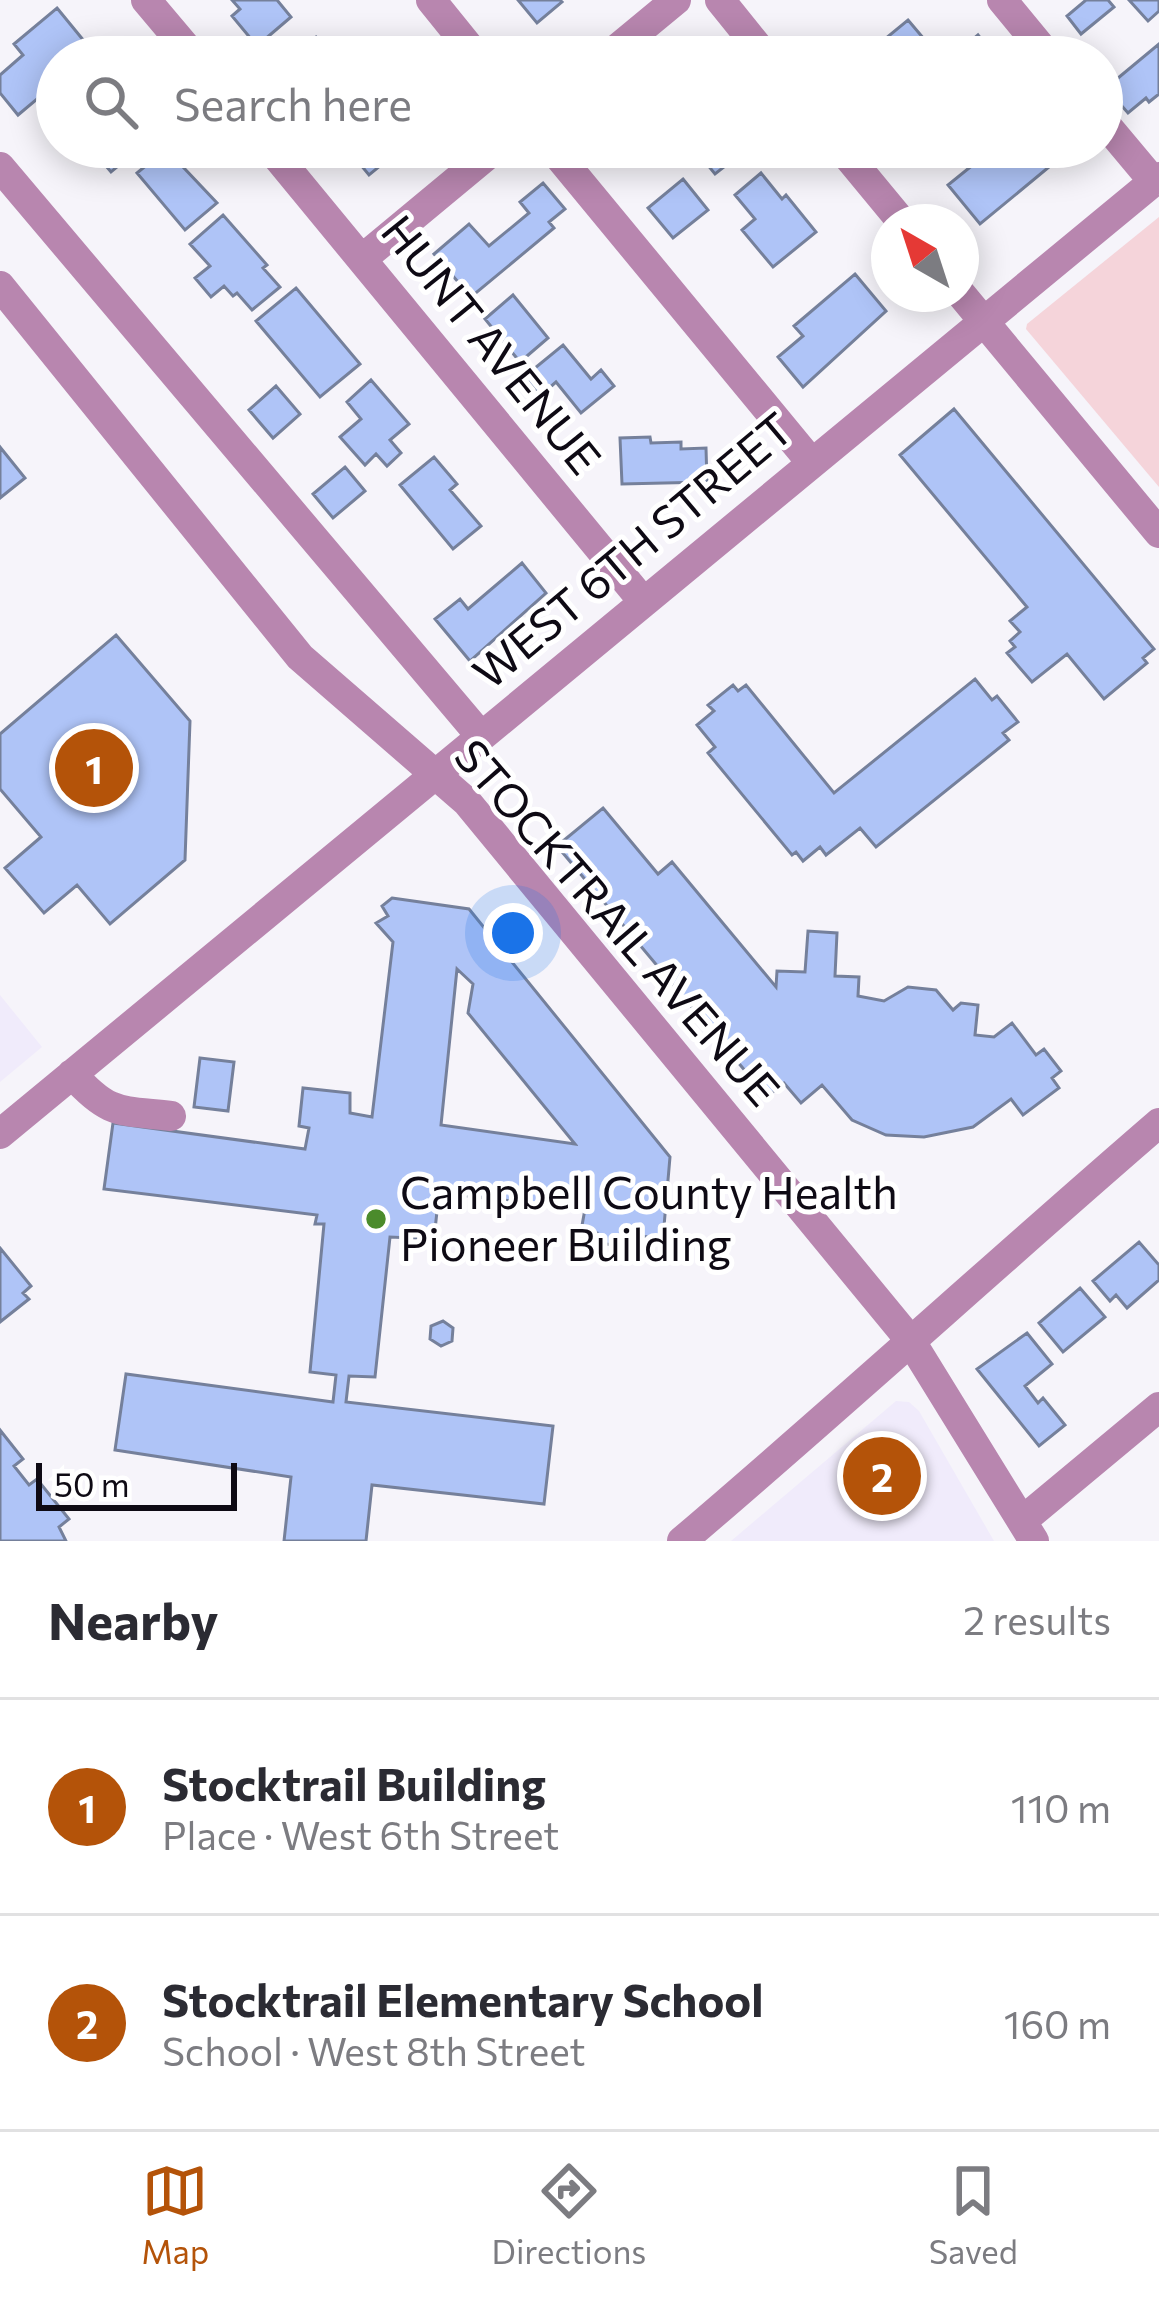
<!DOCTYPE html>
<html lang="en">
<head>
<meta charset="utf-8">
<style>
	:root { --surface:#fff; --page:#f2f2f3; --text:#2b2b33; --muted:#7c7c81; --line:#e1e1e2; --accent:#b45309 }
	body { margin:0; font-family:Commissioner,sans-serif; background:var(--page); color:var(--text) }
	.compass { position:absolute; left:871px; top:204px; width:108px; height:108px; border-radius:50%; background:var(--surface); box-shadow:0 6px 30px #0003; rotate:321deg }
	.scale { position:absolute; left:36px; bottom:30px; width:201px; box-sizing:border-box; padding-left:12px; border:6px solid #0e0a14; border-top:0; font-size:33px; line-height:42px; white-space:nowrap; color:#0e0a14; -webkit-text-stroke:9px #fff; paint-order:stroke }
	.you { position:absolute; left:513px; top:933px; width:42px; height:42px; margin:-30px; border:9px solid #fff; border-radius:50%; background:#1a73e8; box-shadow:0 0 0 18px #1a73e833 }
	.badge { display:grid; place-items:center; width:78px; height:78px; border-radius:50%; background:var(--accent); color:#fff; font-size:39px; font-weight:700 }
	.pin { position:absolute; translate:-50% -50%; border:6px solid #fff; box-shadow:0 3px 12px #0006 }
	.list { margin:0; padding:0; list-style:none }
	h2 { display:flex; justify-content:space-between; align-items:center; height:156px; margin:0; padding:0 48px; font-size:51px }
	h2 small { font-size:39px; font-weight:400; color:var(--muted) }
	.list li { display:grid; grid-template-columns:78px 1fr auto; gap:36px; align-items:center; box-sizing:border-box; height:216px; padding:0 48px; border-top:3px solid var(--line) }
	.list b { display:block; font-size:45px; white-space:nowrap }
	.list p { margin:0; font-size:39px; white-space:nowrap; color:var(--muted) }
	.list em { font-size:39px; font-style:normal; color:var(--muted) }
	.icon { flex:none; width:66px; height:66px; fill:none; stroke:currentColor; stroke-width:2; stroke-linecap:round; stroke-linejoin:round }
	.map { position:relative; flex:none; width:1159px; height:1541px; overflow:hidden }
	.search { position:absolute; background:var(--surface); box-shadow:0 6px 30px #0003; left:36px; right:36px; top:36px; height:132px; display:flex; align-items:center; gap:30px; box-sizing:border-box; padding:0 42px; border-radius:66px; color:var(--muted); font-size:45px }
	.sheet { height:588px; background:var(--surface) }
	nav { display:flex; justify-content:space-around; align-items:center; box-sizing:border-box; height:168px; border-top:3px solid var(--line); background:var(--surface); font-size:33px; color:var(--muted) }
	nav a { display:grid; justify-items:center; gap:6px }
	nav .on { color:var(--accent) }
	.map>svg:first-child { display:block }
</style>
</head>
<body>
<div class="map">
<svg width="1159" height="1541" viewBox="0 0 1159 1541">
	<rect width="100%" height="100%" fill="#f6f4fa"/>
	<path fill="#f0ebfb" d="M 0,995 L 42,1047 L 0,1082 Z
		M 896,1401 L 909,1402 L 919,1411 L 994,1541 L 731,1541 Z"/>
	<path fill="#f5d4da" d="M 1159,217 L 1159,487 L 1026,329 L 1027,324 Z"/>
	<path fill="#afc4f7" stroke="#75809b" stroke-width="3" fill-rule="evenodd" d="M 232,0 L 277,0 L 291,17 L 257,46 L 232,16 L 240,9 Z
		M 518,0 L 560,0 L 562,2 L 537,23 Z
		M 1086,0 L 1108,0 L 1114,7 L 1081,34 L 1067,16 Z
		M 1129,0 L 1159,0 L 1159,11 L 1148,21 Z
		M 57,8 L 93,52 L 88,57 L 57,57 L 56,96 L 47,104 L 37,99 L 18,115 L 0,93 L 0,75 L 23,55 L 14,44 Z
		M 908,20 L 935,52 L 928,57 L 863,57 Z
		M 978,35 L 996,57 L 952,57 Z
		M 316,37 L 333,57 L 291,57 Z
		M 1159,44 L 1159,94 L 1149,102 L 1146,98 L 1128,113 L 1106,88 Z
		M 90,147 L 141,147 L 111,172 Z
		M 346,147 L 392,147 L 386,152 L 391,157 L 369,175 Z
		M 693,147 L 731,147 L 738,156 L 715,174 Z
		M 995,147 L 1007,151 L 1012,147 L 1043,147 L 1055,162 L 980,224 L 948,185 Z
		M 166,149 L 217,203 L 185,230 L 137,173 Z
		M 761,173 L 782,199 L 786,195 L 816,232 L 773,267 L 742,230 L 755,219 L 735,195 Z
		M 683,179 L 708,210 L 673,238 L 648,208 Z
		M 543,183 L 565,209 L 549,222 L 554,228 L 471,297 L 434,254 L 469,224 L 489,246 L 529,213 L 520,202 Z
		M 223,215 L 267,265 L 263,268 L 280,287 L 252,310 L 237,293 L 233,296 L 224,286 L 211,297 L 195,278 L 210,266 L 190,244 Z
		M 855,274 L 886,311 L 803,387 L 778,357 L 803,336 L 794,326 Z
		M 296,288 L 360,364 L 320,397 L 256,321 Z
		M 513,295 L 548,338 L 520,362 L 485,319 Z
		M 563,345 L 591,379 L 601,370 L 614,386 L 581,413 L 556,382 L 540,396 L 524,377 Z
		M 371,380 L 409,424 L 390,440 L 401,453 L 387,466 L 376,454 L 365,465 L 340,437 L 361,419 L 347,402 Z
		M 276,386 L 300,414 L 273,438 L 249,410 Z
		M 954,409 L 1154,649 L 1143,658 L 1147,663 L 1104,699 L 1067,654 L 1032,682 L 1007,653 L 1015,647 L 1010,641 L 1020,632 L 1010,621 L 1027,607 L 900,455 Z
		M 650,437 L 651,443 L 681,442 L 681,449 L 706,448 L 707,482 L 622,484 L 620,438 Z
		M 0,447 L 25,478 L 0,498 Z
		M 434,457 L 457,484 L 450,490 L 481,526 L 453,549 L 400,485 Z
		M 345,467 L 365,491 L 333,518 L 313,494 Z
		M 522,563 L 546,593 L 470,661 L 435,619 L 460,599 L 468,609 Z
		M 116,635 L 190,721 L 185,860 L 110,924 L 77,885 L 44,913 L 5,868 L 41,837 L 0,789 L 0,734 Z
		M 975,679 L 992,700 L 997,696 L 1018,722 L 1003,733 L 1009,740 L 876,847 L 860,828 L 826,855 L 820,847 L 803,861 L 796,852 L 792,855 L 708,753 L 715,747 L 697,725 L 714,711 L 708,705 L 733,685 L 738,691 L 746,685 L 834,793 Z
		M 603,808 L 658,874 L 672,862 L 776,987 L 777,971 L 805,972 L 808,931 L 837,933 L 835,976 L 859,977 L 858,996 L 884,1001 L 908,987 L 936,990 L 953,1010 L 961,1003 L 978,1005 L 975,1035 L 994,1037 L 1012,1023 L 1036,1055 L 1044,1049 L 1061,1071 L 1052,1078 L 1059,1088 L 1023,1115 L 1011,1099 L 973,1127 L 924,1137 L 886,1135 L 852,1120 L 822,1085 L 801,1103 L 784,1083 L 767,1097 L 557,846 Z
		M 392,898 L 469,909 L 670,1157 L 663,1238 L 625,1235 L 625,1246 L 596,1243 L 597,1233 L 581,1231 L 585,1209 L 439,1193 L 434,1239 L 390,1237 L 375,1377 L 349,1376 L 346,1402 L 553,1426 L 544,1504 L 372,1485 L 366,1541 L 284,1541 L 291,1477 L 115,1450 L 126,1374 L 333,1402 L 336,1375 L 310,1372 L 324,1224 L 315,1224 L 317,1215 L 104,1189 L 113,1123 L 305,1149 L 309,1128 L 299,1126 L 303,1088 L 350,1093 L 350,1113 L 372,1117 L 393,942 L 376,923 L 388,916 L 382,906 ZM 457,969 L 473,984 L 468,1013 L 575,1144 L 441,1125 Z
		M 200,1058 L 234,1062 L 228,1111 L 194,1107 Z
		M 1139,1242 L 1159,1265 L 1159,1280 L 1127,1308 L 1116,1295 L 1110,1301 L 1093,1281 Z
		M 0,1248 L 31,1286 L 23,1293 L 29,1299 L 0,1322 Z
		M 1080,1288 L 1105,1317 L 1063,1352 L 1039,1323 Z
		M 443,1321 L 453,1328 L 452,1341 L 441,1346 L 430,1339 L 431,1326 Z
		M 1027,1333 L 1052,1364 L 1025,1386 L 1038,1403 L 1043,1398 L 1065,1425 L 1039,1446 L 977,1369 Z
		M 0,1430 L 23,1459 L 14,1466 L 29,1485 L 37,1479 L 69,1519 L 59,1527 L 66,1541 L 0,1541 Z"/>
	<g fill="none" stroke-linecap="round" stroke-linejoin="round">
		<path stroke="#b886af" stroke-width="30" d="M 146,0 L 194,57
			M 431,0 L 477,57
			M 720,0 L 766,57
			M 1002,0 L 1049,57
			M 607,57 L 676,0
			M 1102,120 L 1153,181
			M 269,147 L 642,600
			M 551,147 L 811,462
			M 840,147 L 902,222
			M 0,167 L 480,735
			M 362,259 L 497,147
			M 0,286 L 300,657 L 467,802 L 910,1340 L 1034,1541
			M 961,294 L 1159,533
			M 72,1074 C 109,1115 118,1110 171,1116
			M 0,1134 L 1159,177
			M 1022,1521 L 1159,1407
			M 682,1541 C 843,1404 999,1261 1159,1123"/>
	</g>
	<circle fill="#4b8b2c" stroke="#fff" stroke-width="4.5" cx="376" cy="1219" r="12"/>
	<g text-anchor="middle" stroke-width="10" stroke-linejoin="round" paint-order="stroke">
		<g font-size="45" fill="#0e0a14" stroke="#fff">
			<text transform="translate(491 345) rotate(51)" y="16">HUNT AVENUE</text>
			<text transform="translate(633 551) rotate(-40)" y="16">WEST 6TH STREET</text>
			<text transform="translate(617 923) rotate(49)" y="16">STOCKTRAIL AVENUE</text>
		</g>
		<g font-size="45" fill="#0e0a14" stroke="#fff" text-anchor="start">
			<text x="400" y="1209">Campbell County Health<tspan x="400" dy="52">Pioneer Building</tspan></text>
		</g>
	</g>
</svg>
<svg class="compass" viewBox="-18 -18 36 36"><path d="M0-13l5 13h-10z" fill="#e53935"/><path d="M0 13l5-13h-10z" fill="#7c7c81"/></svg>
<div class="scale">50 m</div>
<div class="you"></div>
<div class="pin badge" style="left:94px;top:768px">1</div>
<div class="pin badge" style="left:882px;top:1476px">2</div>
<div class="search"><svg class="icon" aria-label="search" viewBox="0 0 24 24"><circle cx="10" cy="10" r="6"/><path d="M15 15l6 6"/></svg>Search here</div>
</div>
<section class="sheet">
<h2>Nearby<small>2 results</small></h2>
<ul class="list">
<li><span class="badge">1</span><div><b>Stocktrail Building</b><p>Place · West 6th Street</p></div><em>110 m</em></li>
<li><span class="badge">2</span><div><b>Stocktrail Elementary School</b><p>School · West 8th Street</p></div><em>160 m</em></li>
</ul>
</section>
<nav>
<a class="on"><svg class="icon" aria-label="map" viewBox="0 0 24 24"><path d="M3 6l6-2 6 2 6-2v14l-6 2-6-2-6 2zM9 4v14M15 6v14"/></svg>Map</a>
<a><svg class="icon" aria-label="directions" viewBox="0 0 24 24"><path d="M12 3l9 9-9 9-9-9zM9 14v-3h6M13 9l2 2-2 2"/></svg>Directions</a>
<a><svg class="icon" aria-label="saved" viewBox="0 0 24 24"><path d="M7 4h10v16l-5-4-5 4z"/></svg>Saved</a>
</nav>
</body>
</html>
